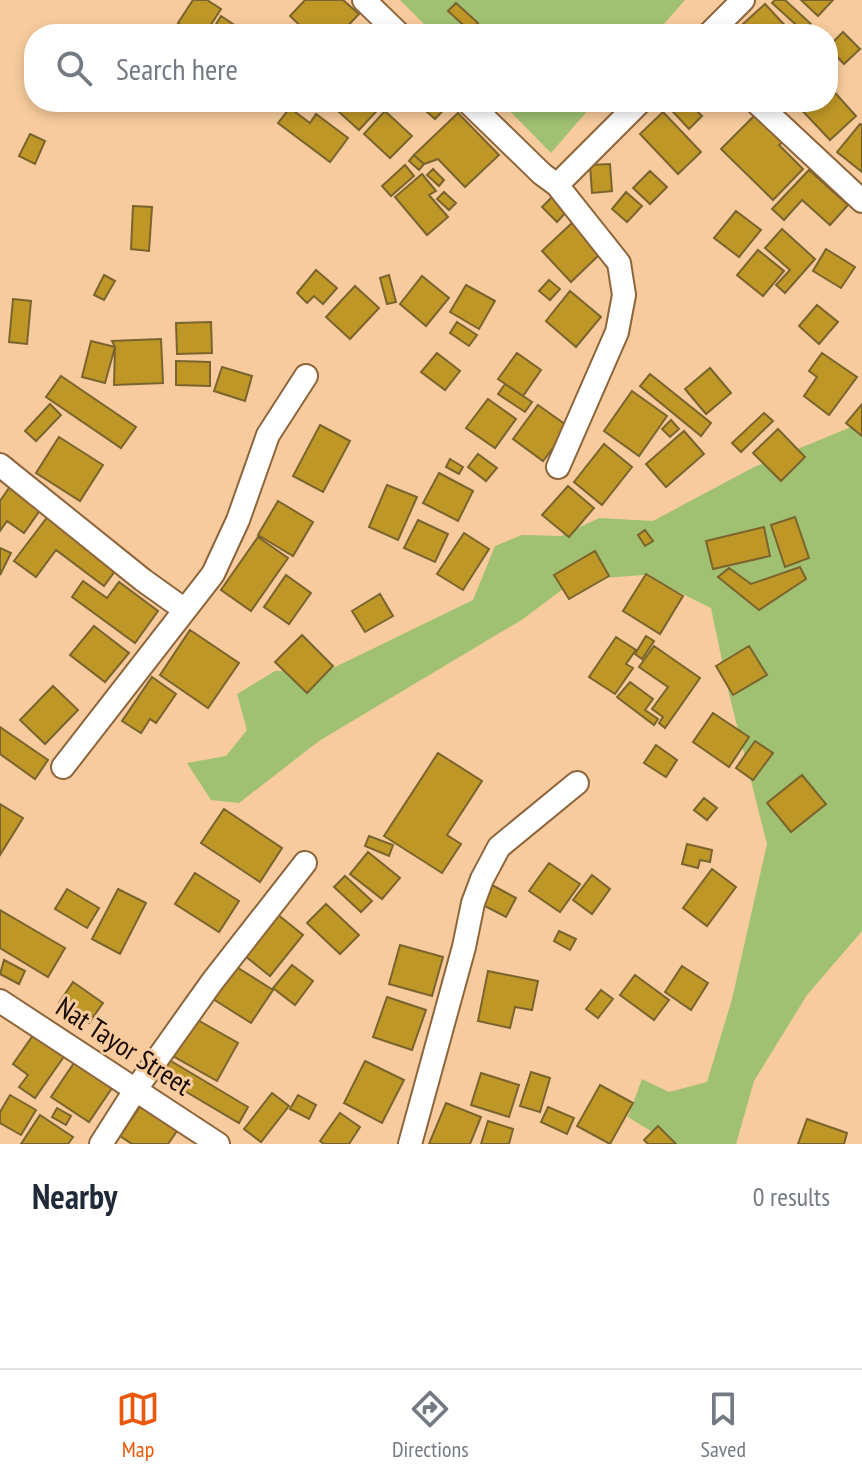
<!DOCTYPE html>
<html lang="en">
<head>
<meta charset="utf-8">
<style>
	:root { --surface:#fff; --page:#f2f2f3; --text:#1f2937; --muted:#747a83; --line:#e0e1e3; --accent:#ea580c }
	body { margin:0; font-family:"PT Sans Narrow",sans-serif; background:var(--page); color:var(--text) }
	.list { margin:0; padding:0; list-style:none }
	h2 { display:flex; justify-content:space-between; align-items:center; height:104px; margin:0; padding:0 32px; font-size:34px }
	h2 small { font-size:26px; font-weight:400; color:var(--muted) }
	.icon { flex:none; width:44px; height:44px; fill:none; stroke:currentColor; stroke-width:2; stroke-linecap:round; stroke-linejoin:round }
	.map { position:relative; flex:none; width:862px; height:1144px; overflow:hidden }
	.search { position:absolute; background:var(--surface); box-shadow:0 4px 12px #0003; left:24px; right:24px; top:24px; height:88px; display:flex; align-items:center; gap:20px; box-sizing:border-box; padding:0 28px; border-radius:32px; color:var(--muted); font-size:30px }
	.sheet { height:224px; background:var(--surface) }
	nav { display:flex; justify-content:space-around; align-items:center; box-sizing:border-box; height:112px; border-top:2px solid var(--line); background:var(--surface); font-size:22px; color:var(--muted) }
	nav a { display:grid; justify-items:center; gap:4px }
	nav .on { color:var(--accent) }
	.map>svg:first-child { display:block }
</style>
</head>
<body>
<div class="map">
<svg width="862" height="1144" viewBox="0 0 862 1144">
	<rect width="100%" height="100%" fill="#f7cb9d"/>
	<path fill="#a0c172" d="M 400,0 L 685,0 L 655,34 L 434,34 Z
		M 501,102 L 595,102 L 551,153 Z
		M 862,417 L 862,931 L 807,995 L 754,1081 L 736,1144 L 672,1144 L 628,1117 L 642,1079 L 669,1092 L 707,1082 L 732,999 L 767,844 L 729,694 L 711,608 L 644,575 L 575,580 L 523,619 L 319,741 L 239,803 L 211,800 L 187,763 L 226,756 L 247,730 L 237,694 L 275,671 L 327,671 L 473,600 L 495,546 L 522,535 L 561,536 L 599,518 L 653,521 L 754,467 L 851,427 Z"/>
	<path fill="#bf9727" stroke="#7a642e" stroke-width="2" d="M 193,0 L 207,0 L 221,9 L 205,34 L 194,34 L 178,23 Z
		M 305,0 L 343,0 L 359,14 L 340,34 L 309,34 L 290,16 Z
		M 775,0 L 785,0 L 811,24 L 804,32 L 772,3 Z
		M 801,0 L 833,0 L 818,16 Z
		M 456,3 L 478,23 L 470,31 L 448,11 Z
		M 765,4 L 793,34 L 732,34 Z
		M 221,16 L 233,24 L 226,34 L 210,34 Z
		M 372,23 L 383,34 L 362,34 Z
		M 843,32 L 860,49 L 844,64 L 828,47 Z
		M 828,85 L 856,116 L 830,140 L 795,103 L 828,102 Z
		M 328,102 L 385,102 L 359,130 Z
		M 416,102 L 451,102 L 435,119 Z
		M 664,102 L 688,102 L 702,116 L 689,129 Z
		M 290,108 L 310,123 L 316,114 L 348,138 L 330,162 L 278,123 Z
		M 385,111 L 412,136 L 390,158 L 364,134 Z
		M 663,112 L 701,152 L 678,174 L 640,134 Z
		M 758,112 L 785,140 L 779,145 L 803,169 L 773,200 L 721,149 Z
		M 458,113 L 499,155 L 465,187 L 438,159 L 424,164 L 414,155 Z
		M 860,124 L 862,125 L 862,172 L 837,152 Z
		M 30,134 L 45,141 L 35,164 L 19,156 Z
		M 414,155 L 424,164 L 419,170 L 409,161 Z
		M 610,164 L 612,191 L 592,193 L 590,165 Z
		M 405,165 L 414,176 L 391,196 L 382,186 Z
		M 433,169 L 444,180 L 439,186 L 427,175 Z
		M 809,170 L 848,205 L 830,225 L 802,200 L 784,220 L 772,209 Z
		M 650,171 L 667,187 L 650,204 L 633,188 Z
		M 422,174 L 436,191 L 429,195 L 448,217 L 427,235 L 395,197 Z
		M 444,192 L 456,203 L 449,210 L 437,199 Z
		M 626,192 L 642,206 L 627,222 L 612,209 Z
		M 553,196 L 568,210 L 557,222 L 542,207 Z
		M 133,206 L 152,207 L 149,251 L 131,249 Z
		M 736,211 L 761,230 L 739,257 L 714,238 Z
		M 572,223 L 601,253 L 571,282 L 542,251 Z
		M 782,229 L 815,259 L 785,293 L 776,285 L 790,270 L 765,248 Z
		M 826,249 L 855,267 L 841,288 L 813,271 Z
		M 758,250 L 784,271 L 763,296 L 737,275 Z
		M 316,270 L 337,288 L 323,304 L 314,296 L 307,303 L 297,293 Z
		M 104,275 L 115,281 L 104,300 L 94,295 Z
		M 389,275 L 396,302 L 387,304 L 380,278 Z
		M 422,276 L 449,298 L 426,326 L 400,304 Z
		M 549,280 L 560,289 L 550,300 L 539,291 Z
		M 466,285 L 495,301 L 479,329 L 450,312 Z
		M 355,286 L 379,308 L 350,339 L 326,317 Z
		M 570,291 L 601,317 L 576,347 L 546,321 Z
		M 13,299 L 31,301 L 27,344 L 9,342 Z
		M 817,305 L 838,322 L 819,344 L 799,326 Z
		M 211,322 L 212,353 L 177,354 L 176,323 Z
		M 457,322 L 477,335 L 469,346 L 450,333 Z
		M 161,339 L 163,383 L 114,385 L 115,347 L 112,341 Z
		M 91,341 L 115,347 L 105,383 L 82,377 Z
		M 437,353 L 460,371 L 445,390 L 421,372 Z
		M 517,353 L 541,370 L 523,396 L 498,379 Z
		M 822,353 L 857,377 L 829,415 L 804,396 L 817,377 L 809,371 Z
		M 176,361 L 210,362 L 210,386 L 176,385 Z
		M 222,367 L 252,376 L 245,401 L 214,391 Z
		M 710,368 L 731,393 L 706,414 L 685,389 Z
		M 650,374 L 711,423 L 701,436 L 640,386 Z
		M 61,376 L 136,427 L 121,448 L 46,397 Z
		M 505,384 L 532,402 L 525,412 L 498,394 Z
		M 632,391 L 667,416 L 639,456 L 604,431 Z
		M 488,399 L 516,419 L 495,448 L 466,428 Z
		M 50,404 L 61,415 L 36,441 L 25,431 Z
		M 862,404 L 862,436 L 846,423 Z
		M 538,405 L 569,427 L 543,461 L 513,439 Z
		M 764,413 L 773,421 L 741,452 L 732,443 Z
		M 671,420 L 679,429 L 670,437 L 662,429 Z
		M 320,425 L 350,441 L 323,492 L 293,476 Z
		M 778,429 L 805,457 L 781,481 L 753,453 Z
		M 684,431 L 704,454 L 666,487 L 646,464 Z
		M 59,437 L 103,465 L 80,501 L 36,473 Z
		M 604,444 L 632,467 L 602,505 L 574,482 Z
		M 478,454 L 497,468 L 486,481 L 468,467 Z
		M 450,459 L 463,467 L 459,474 L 446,467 Z
		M 439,473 L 473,491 L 458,521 L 423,503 Z
		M 11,485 L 43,506 L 24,533 L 7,521 L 0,531 L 0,501 Z
		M 387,485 L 417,497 L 398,540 L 369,527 Z
		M 568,486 L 594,508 L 569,537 L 542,515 Z
		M 278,501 L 313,522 L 293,556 L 258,535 Z
		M 49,515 L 118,567 L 104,586 L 56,550 L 36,577 L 14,561 Z
		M 795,517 L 809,558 L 785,567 L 771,525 Z
		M 418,520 L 448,534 L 435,562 L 404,548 Z
		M 764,527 L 770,556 L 713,569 L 706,541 Z
		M 645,530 L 653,541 L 645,546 L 638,535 Z
		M 464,533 L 489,549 L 463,590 L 437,574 Z
		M 258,537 L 288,558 L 251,611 L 221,590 Z
		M 0,548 L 11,553 L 0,575 Z
		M 595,551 L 609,576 L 569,599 L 554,575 Z
		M 800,567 L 806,579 L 759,610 L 718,577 L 729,568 L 751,584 Z
		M 646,574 L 683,596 L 660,634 L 623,611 Z
		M 286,575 L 311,593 L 289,624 L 264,607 Z
		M 83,581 L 107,598 L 119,582 L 158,611 L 135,643 L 72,597 Z
		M 380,594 L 393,616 L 365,632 L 352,611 Z
		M 94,626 L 129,653 L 105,682 L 70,655 Z
		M 190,630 L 239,663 L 208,708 L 160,675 Z
		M 302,635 L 333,666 L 307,693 L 275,662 Z
		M 646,636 L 654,641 L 642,659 L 635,654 Z
		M 616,637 L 636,650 L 626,664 L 633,668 L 615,694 L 589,677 Z
		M 654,646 L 700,678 L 665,728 L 659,723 L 663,717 L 652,709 L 668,687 L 639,667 Z
		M 749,646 L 767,675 L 733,695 L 716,666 Z
		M 152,677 L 176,694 L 156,723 L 150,719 L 141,733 L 122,721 Z
		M 630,682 L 653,699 L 645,710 L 658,719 L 654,725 L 617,697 Z
		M 53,686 L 78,710 L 45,744 L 20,720 Z
		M 713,713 L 749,737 L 729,767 L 693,742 Z
		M 0,727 L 48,760 L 35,779 L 0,754 Z
		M 755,741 L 773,753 L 753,780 L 736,768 Z
		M 656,745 L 677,760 L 666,777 L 644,763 Z
		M 438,753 L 482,781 L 447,835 L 461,844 L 442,873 L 384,836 Z
		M 802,775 L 826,804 L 791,832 L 767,803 Z
		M 704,798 L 717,808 L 707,820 L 694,810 Z
		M 0,804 L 23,818 L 0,855 Z
		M 224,809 L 282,848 L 260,882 L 201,843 Z
		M 369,836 L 393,845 L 389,856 L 365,846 Z
		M 687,844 L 712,850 L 710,862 L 700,860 L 698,868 L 682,864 Z
		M 368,852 L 400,878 L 382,899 L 350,874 Z
		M 549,863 L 580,884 L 560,912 L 529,891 Z
		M 712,869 L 736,887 L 707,926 L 683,908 Z
		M 195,873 L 239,901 L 219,932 L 175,904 Z
		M 592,875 L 610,889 L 592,914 L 573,900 Z
		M 345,876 L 372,901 L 361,912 L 334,887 Z
		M 492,885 L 516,898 L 506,917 L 481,904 Z
		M 67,889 L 99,908 L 87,928 L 55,909 Z
		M 118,889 L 146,903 L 120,954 L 92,939 Z
		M 326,904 L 359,935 L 340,954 L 307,923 Z
		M 0,910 L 65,948 L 48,977 L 0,948 Z
		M 277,914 L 303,935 L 270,976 L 245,956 Z
		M 559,931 L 576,939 L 570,950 L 554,941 Z
		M 400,945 L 443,957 L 432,996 L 389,984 Z
		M 4,960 L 25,971 L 19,984 L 0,974 Z
		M 292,965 L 313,981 L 295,1005 L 273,988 Z
		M 235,966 L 273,990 L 251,1023 L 213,999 Z
		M 682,966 L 708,983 L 691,1010 L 665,992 Z
		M 488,971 L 538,981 L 532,1010 L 515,1007 L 510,1028 L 478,1021 Z
		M 635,975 L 669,1000 L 654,1020 L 620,995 Z
		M 73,982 L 103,1003 L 89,1023 L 59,1003 Z
		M 601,990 L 613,999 L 598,1018 L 586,1009 Z
		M 387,997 L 426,1010 L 412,1050 L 373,1037 Z
		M 194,1018 L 238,1043 L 217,1081 L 173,1056 Z
		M 34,1034 L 65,1055 L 35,1098 L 19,1087 L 28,1075 L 13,1064 Z
		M 166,1058 L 248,1107 L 239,1123 L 156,1074 Z
		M 365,1061 L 404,1080 L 382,1123 L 344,1103 Z
		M 74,1063 L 112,1088 L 89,1122 L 51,1097 Z
		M 531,1072 L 550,1078 L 540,1112 L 520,1106 Z
		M 481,1073 L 519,1085 L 509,1117 L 471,1105 Z
		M 600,1085 L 633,1103 L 610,1144 L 577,1126 Z
		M 272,1093 L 289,1106 L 261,1142 L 244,1129 Z
		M 10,1095 L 36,1110 L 21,1135 L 0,1123 L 0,1112 Z
		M 298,1095 L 316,1105 L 309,1119 L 290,1109 Z
		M 446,1103 L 481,1117 L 470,1144 L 429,1144 Z
		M 141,1105 L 177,1131 L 168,1144 L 132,1144 L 120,1136 Z
		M 548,1107 L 574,1118 L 567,1134 L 541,1122 Z
		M 57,1108 L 71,1116 L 66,1125 L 52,1117 Z
		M 340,1113 L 360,1127 L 349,1144 L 324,1144 L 320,1141 Z
		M 40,1115 L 73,1137 L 68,1144 L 21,1144 Z
		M 807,1119 L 847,1133 L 844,1144 L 798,1144 Z
		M 488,1121 L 513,1129 L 509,1144 L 481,1144 Z
		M 658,1126 L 676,1144 L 648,1144 L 644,1140 Z"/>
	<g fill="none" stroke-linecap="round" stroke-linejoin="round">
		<defs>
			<path id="minor" d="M 364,0 L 399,34
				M 709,34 L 743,0
				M 468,102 L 542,174 L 557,185 L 640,102
				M 756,102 L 862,201
				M 557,185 L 619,263 L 624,295 L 617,332 L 558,467
				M 0,465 L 143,580 L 185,610
				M 63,767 L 213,574 L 238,520 L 268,435 L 306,376
				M 0,1001 L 218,1144
				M 101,1144 L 136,1089 L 212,982 L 305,863
				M 410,1144 L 464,947 L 473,903 L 482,879 L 499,847 L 577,783"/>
		</defs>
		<use href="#minor" stroke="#8d653b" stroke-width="26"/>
		<use href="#minor" stroke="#fff" stroke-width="22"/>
	</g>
	<g text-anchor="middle" stroke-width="6" stroke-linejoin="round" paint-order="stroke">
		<g font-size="28" fill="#170800" stroke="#f7cb9d">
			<text transform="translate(124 1046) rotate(33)" y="10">Nat Tayor Street</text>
		</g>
	</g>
</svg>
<div class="search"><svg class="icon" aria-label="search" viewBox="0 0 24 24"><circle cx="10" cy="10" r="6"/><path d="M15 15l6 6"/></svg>Search here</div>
</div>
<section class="sheet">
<h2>Nearby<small>0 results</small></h2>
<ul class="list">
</ul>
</section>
<nav>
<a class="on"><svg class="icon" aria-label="map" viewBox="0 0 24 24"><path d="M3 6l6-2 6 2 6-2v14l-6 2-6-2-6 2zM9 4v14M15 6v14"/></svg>Map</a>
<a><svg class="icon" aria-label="directions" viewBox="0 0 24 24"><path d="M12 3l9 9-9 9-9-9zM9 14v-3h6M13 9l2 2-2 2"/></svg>Directions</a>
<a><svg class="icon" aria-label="saved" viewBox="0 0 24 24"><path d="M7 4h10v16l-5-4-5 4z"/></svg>Saved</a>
</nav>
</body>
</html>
